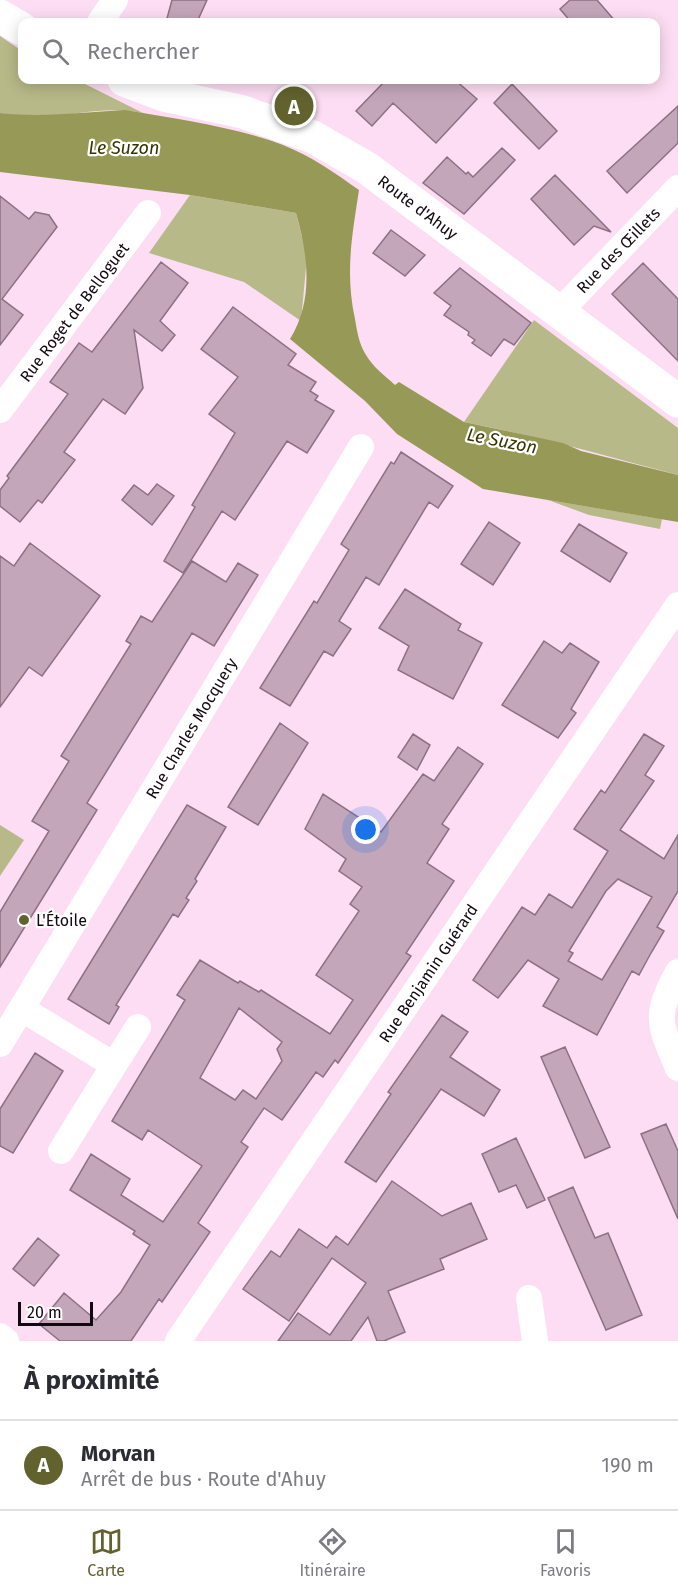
<!DOCTYPE html>
<html lang="fr">
<head>
<meta charset="utf-8">
<style>
	:root { --surface:#fff; --page:#f7f7f7; --text:#2b2b33; --muted:#7c7c81; --line:#e1e1e2; --accent:#62622f }
	body { margin:0; font-family:"Fira Sans",sans-serif; background:var(--page); color:var(--text) }
	.scale { position:absolute; left:18px; bottom:15px; width:75px; box-sizing:border-box; padding-left:6px; border:3px solid #12080f; border-top:0; font-size:16px; line-height:21px; white-space:nowrap; color:#12080f; -webkit-text-stroke:4px #fff; paint-order:stroke }
	.you { position:absolute; left:366px; top:830px; width:21px; height:21px; margin:-15px; border:4px solid #fff; border-radius:50%; background:#1a73e8; box-shadow:0 0 0 9px #1a73e833 }
	.badge { display:grid; place-items:center; width:39px; height:39px; border-radius:50%; background:var(--accent); color:#fff; font-size:20px; font-weight:700 }
	.pin { position:absolute; translate:-50% -50%; border:3px solid #fff; box-shadow:0 2px 6px #0006 }
	.list { margin:0; padding:0; list-style:none }
	h2 { display:flex; justify-content:space-between; align-items:center; height:78px; margin:0; padding:0 24px; font-size:26px }
	h2 small { font-size:20px; font-weight:400; color:var(--muted) }
	.list li { display:grid; grid-template-columns:39px 1fr auto; gap:18px; align-items:center; box-sizing:border-box; height:90px; padding:0 24px; border-top:2px solid var(--line) }
	.list b { display:block; font-size:22px; white-space:nowrap }
	.list p { margin:0; font-size:20px; white-space:nowrap; color:var(--muted) }
	.list em { font-size:20px; font-style:normal; color:var(--muted) }
	.icon { flex:none; width:33px; height:33px; fill:none; stroke:currentColor; stroke-width:2; stroke-linecap:round; stroke-linejoin:round }
	.map { position:relative; flex:none; width:678px; height:1341px; overflow:hidden }
	.search { position:absolute; background:var(--surface); box-shadow:0 3px 15px #0003; left:18px; right:18px; top:18px; height:66px; display:flex; align-items:center; gap:15px; box-sizing:border-box; padding:0 21px; border-radius:12px; color:var(--muted); font-size:22px }
	.sheet { height:168px; background:var(--surface) }
	nav { display:flex; justify-content:space-around; align-items:center; box-sizing:border-box; height:84px; border-top:2px solid var(--line); background:var(--surface); font-size:16px; color:var(--muted) }
	nav a { display:grid; justify-items:center; gap:3px }
	nav .on { color:var(--accent) }
	.map>svg:first-child { display:block }
</style>
</head>
<body>
<div class="map">
<svg width="678" height="1341" viewBox="0 0 678 1341">
	<rect width="100%" height="100%" fill="#fdddf3"/>
	<path fill="#b7b988" d="M 0,36 L 22,51 L 22,80 L 77,80 L 143,113 C 107,106 81,114 46,117 C 31,118 15,115 0,113 Z
		M 190,195 L 296,213 L 307,257 L 301,321 L 244,282 L 149,253 Z
		M 534,320 L 678,428 L 678,475 C 607,456 537,436 464,422 Z
		M 548,500 L 662,519 L 660,529 L 589,515 Z
		M 0,825 L 24,840 L 0,876 Z"/>
	<path fill="#979956" d="M 125,110 C 173,118 240,128 283,145 C 311,156 335,173 359,190 C 352,236 345,273 355,319 C 357,331 359,344 366,355 C 373,367 384,375 395,385 L 399,382 L 464,422 L 563,443 L 581,451 L 678,475 L 678,522 L 483,489 L 397,434 L 365,401 L 290,339 C 314,300 308,255 296,213 L 190,195 L 0,172 L 0,113 C 44,118 82,112 125,110 Z"/>
	<path fill="#c4a6bb" stroke="#8c7083" stroke-width="1.5" fill-rule="evenodd" d="M 172,0 L 207,0 L 197,22 L 166,22 Z
		M 570,0 L 597,0 L 616,22 L 571,22 L 560,9 Z
		M 386,80 L 455,80 L 477,99 L 436,143 L 393,103 L 372,126 L 356,111 Z
		M 512,84 L 557,131 L 539,149 L 494,103 Z
		M 678,106 L 678,143 L 627,193 L 607,171 Z
		M 502,148 L 515,160 L 464,214 L 423,183 L 447,157 L 466,174 L 468,172 L 473,177 Z
		M 555,175 L 611,232 L 594,226 L 574,245 L 531,199 Z
		M 0,196 L 29,219 L 35,212 L 49,215 L 57,227 L 2,299 L 23,315 L 0,345 Z
		M 391,230 L 425,255 L 405,276 L 373,253 Z
		M 161,262 L 188,283 L 160,321 L 175,335 L 162,351 L 134,330 L 143,388 L 125,414 L 103,399 L 64,452 L 75,460 L 42,503 L 38,500 L 20,522 L 0,506 L 0,490 L 9,478 L 7,476 L 68,394 L 50,382 L 79,343 L 92,352 Z
		M 643,263 L 678,299 L 678,361 L 612,294 Z
		M 460,268 L 531,323 L 514,345 L 504,339 L 491,356 L 472,343 L 475,340 L 468,335 L 469,332 L 444,315 L 451,306 L 434,293 Z
		M 233,307 L 296,354 L 288,365 L 316,382 L 310,391 L 318,396 L 315,400 L 334,411 L 307,453 L 287,441 L 235,520 L 222,511 L 183,573 L 164,561 L 195,507 L 192,505 L 235,433 L 209,414 L 238,377 L 201,349 Z
		M 401,452 L 453,486 L 438,508 L 429,502 L 379,585 L 366,577 L 339,621 L 351,629 L 333,656 L 324,651 L 290,706 L 260,688 L 314,601 L 317,603 L 349,550 L 341,544 L 391,462 L 394,464 Z
		M 157,484 L 174,496 L 152,525 L 122,500 L 134,485 L 148,495 Z
		M 489,522 L 520,543 L 493,585 L 461,564 Z
		M 579,524 L 627,553 L 610,582 L 561,551 Z
		M 30,543 L 100,596 L 42,676 L 29,667 L 0,707 L 0,556 L 14,566 Z
		M 192,561 L 226,582 L 238,563 L 258,575 L 214,646 L 192,633 L 87,803 L 97,810 L 0,967 L 0,912 L 49,831 L 32,821 L 69,761 L 61,756 L 131,644 L 126,641 L 141,616 L 152,622 Z
		M 405,589 L 461,624 L 458,630 L 482,643 L 453,699 L 398,670 L 409,646 L 379,628 Z
		M 544,641 L 562,653 L 570,643 L 599,662 L 571,709 L 576,713 L 558,738 L 502,705 Z
		M 280,723 L 308,743 L 258,825 L 228,807 Z
		M 413,734 L 430,745 L 417,770 L 398,757 Z
		M 644,734 L 664,746 L 645,775 L 654,781 L 620,830 L 664,859 L 678,835 L 678,891 L 657,927 L 664,931 L 651,953 L 639,975 L 632,971 L 597,1035 L 543,1006 L 559,979 L 528,960 L 498,998 L 473,980 L 522,907 L 535,915 L 549,894 L 572,908 L 608,851 L 574,829 L 601,790 L 605,793 ZM 618,879 L 652,897 L 602,980 L 568,961 L 573,953 L 569,951 L 606,891 Z
		M 458,747 L 483,764 L 442,824 L 449,829 L 427,863 L 454,881 L 406,953 L 411,956 L 338,1063 L 335,1060 L 323,1077 L 316,1072 L 282,1120 L 264,1108 L 241,1142 L 248,1147 L 198,1223 L 210,1232 L 162,1302 L 159,1299 L 131,1341 L 60,1341 L 39,1324 L 64,1293 L 96,1320 L 121,1292 L 150,1245 L 133,1234 L 135,1231 L 70,1190 L 91,1154 L 130,1179 L 121,1195 L 163,1222 L 202,1166 L 148,1130 L 142,1140 L 112,1121 L 185,1000 L 177,995 L 200,960 L 238,983 L 240,981 L 259,992 L 261,990 L 330,1034 L 353,1000 L 316,975 L 359,911 L 350,904 L 362,887 L 339,871 L 346,859 L 305,829 L 323,794 L 381,832 L 423,774 L 434,781 ZM 239,1008 L 282,1042 L 277,1049 L 282,1061 L 256,1099 L 243,1090 L 235,1100 L 200,1078 Z
		M 187,805 L 226,827 L 195,879 L 197,881 L 186,898 L 189,900 L 178,917 L 173,914 L 116,1005 L 119,1007 L 109,1024 L 68,999 Z
		M 442,1015 L 468,1032 L 450,1057 L 500,1090 L 484,1116 L 441,1089 L 376,1182 L 345,1162 L 391,1094 L 388,1092 Z
		M 565,1047 L 610,1147 L 585,1158 L 541,1057 Z
		M 35,1053 L 63,1071 L 13,1153 L 0,1146 L 0,1109 Z
		M 666,1124 L 678,1151 L 678,1219 L 641,1134 Z
		M 516,1138 L 545,1200 L 527,1208 L 516,1185 L 499,1192 L 482,1154 Z
		M 392,1181 L 442,1216 L 471,1203 L 487,1239 L 440,1259 L 444,1269 L 388,1291 L 405,1332 L 384,1341 L 377,1341 L 368,1317 L 351,1341 L 278,1341 L 298,1313 L 330,1335 L 366,1283 L 332,1258 L 289,1321 L 243,1289 L 271,1251 L 280,1257 L 299,1229 L 327,1248 L 336,1236 L 348,1245 Z
		M 573,1187 L 595,1238 L 608,1233 L 642,1315 L 606,1330 L 548,1198 Z
		M 38,1238 L 59,1255 L 34,1286 L 13,1269 Z"/>
	<g fill="none" stroke-linecap="round" stroke-linejoin="round">
		<path stroke="#fff" stroke-width="26" d="M 100,22 L 115,0
			M 559,312 L 678,188
			M 0,410 L 148,213
			M 678,972 C 654,1015 659,1024 678,1068
			M 22,1009 L 114,1065 L 61,1151
			M 0,1044 L 361,447
			M 114,1065 L 138,1027
			M 529,1298 L 535,1341
			M 0,1336 L 6,1341
			M 178,1341 L 678,605"/>
		<path stroke="#fff" stroke-width="33" d="M 0,16 L 22,29
			M 124,80 L 164,95 L 243,112 L 313,137 L 367,168 L 678,401"/>
	</g>
	<circle fill="#62622f" stroke="#fff" stroke-width="2" cx="24" cy="920" r="6"/>
	<g text-anchor="middle" stroke-width="4.5" stroke-linejoin="round" paint-order="stroke">
		<g font-size="16" fill="#12080f" stroke="#fff">
			<text transform="translate(418 207) rotate(37)" y="6">Route d'Ahuy</text>
			<text transform="translate(618 250) rotate(-46)" y="6">Rue des Œillets</text>
			<text transform="translate(74 312) rotate(-53)" y="6">Rue Roget de Belloguet</text>
			<text transform="translate(191 728) rotate(-59)" y="6">Rue Charles Mocquery</text>
			<text transform="translate(428 973) rotate(-56)" y="6">Rue Benjamin Guérard</text>
		</g>
		<g font-size="16" fill="#12080f" stroke="#fff" text-anchor="start">
			<text x="36" y="926">L'Étoile</text>
		</g>
		<g font-size="18" font-style="italic" fill="#353500" stroke="#fff">
			<text x="124" y="154">Le Suzon</text>
			<text transform="translate(502 441) rotate(11)" y="6">Le Suzon</text>
		</g>
	</g>
</svg>
<div class="scale">20 m</div>
<div class="you"></div>
<div class="pin badge" style="left:294px;top:106px">A</div>
<div class="search"><svg class="icon" aria-label="search" viewBox="0 0 24 24"><circle cx="10" cy="10" r="6"/><path d="M15 15l6 6"/></svg>Rechercher</div>
</div>
<section class="sheet">
<h2>À proximité<small></small></h2>
<ul class="list">
<li><span class="badge">A</span><div><b>Morvan</b><p>Arrêt de bus · Route d'Ahuy</p></div><em>190 m</em></li>
</ul>
</section>
<nav>
<a class="on"><svg class="icon" aria-label="map" viewBox="0 0 24 24"><path d="M3 6l6-2 6 2 6-2v14l-6 2-6-2-6 2zM9 4v14M15 6v14"/></svg>Carte</a>
<a><svg class="icon" aria-label="directions" viewBox="0 0 24 24"><path d="M12 3l9 9-9 9-9-9zM9 14v-3h6M13 9l2 2-2 2"/></svg>Itinéraire</a>
<a><svg class="icon" aria-label="saved" viewBox="0 0 24 24"><path d="M7 4h10v16l-5-4-5 4z"/></svg>Favoris</a>
</nav>
</body>
</html>
